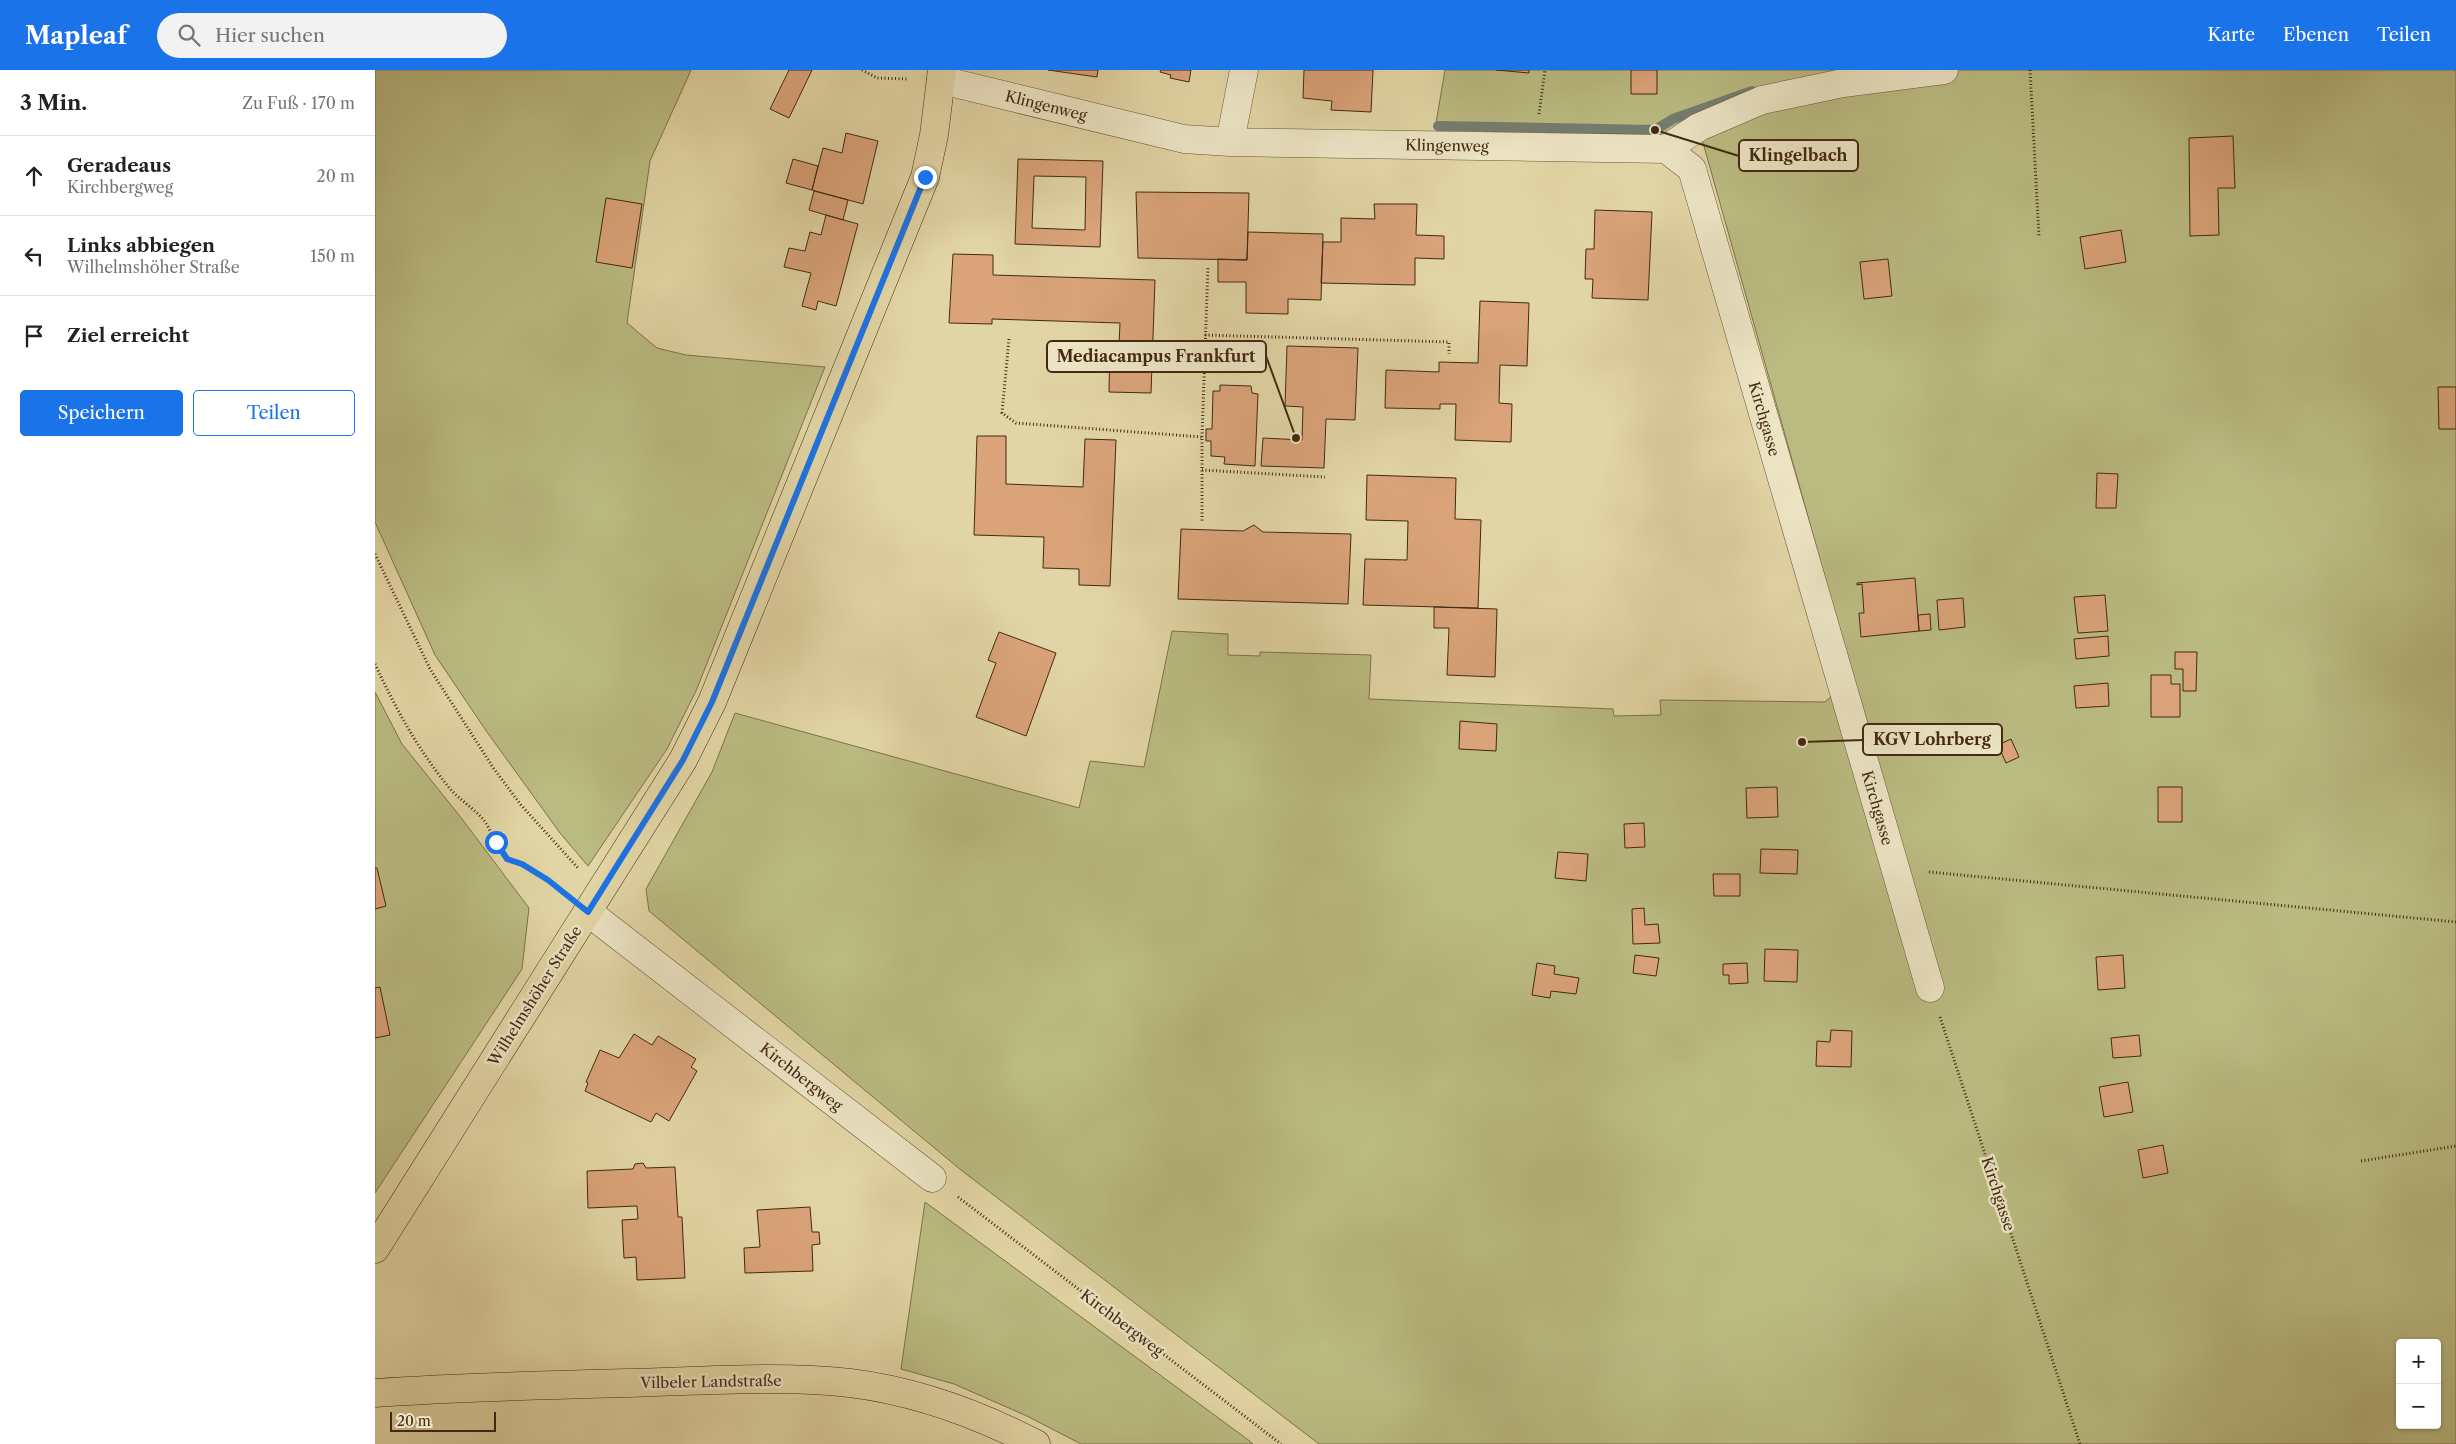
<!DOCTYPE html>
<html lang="de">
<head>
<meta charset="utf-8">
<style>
	:root { --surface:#fff; --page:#f2f2f2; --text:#222; --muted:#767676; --line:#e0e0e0; --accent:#1a73e8 }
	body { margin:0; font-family:"Libre Caslon Text",serif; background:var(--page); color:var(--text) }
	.controls { position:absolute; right:15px; bottom:15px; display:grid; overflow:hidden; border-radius:5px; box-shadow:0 1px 4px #0004 }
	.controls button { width:45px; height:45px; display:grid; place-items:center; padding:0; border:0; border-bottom:1px solid var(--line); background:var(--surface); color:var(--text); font:25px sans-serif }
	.scale { position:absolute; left:15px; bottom:12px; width:106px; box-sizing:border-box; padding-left:5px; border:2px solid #432912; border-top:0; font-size:14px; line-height:18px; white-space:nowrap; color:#432912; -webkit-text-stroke:4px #ece4c4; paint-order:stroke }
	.stop { position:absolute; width:15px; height:15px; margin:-11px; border:4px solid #1a73e8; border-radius:50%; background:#fff }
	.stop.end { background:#1a73e8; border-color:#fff; box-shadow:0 1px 5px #0008 }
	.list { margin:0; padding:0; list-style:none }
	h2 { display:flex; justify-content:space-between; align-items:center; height:65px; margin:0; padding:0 20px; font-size:21px }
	h2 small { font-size:16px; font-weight:400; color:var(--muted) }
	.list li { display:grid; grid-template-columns:32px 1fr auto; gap:15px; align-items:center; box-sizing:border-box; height:80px; padding:0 20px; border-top:1px solid var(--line) }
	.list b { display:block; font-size:19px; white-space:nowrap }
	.list p { margin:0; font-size:16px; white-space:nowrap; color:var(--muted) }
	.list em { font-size:16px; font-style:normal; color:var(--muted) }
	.actions { display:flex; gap:10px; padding:15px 20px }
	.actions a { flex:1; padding:11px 0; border:1px solid var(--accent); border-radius:5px; text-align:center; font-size:18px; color:var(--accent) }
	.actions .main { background:var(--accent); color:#fff }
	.icon { flex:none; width:28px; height:28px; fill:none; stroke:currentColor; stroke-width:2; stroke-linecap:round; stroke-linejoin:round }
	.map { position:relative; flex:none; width:2081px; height:1374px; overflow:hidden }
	header { display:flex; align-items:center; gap:30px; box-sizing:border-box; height:70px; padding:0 25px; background:var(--accent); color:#fff }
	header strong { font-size:24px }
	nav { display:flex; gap:28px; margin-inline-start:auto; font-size:18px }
	.search { width:350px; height:45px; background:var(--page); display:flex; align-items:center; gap:12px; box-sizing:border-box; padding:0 18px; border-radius:28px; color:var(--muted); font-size:19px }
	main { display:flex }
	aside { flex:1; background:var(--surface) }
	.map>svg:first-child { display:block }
</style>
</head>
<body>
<header>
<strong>Mapleaf</strong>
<div class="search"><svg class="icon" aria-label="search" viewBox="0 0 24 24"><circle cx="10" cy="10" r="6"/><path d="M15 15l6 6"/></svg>Hier suchen</div>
<nav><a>Karte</a><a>Ebenen</a><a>Teilen</a></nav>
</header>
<main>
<aside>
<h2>3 Min.<small>Zu Fuß · 170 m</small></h2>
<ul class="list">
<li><svg class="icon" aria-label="ahead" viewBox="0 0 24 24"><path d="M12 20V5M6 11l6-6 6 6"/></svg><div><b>Geradeaus</b><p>Kirchbergweg</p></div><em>20 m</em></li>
<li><svg class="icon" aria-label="left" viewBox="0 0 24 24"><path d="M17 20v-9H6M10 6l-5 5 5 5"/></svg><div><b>Links abbiegen</b><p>Wilhelmshöher Straße</p></div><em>150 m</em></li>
<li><svg class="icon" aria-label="arrive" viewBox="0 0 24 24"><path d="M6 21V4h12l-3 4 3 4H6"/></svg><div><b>Ziel erreicht</b></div></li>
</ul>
<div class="actions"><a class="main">Speichern</a><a>Teilen</a></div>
</aside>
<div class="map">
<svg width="2081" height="1374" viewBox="0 0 2081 1374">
	<rect width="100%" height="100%" fill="#e2d5a5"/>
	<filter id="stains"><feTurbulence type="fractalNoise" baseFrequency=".004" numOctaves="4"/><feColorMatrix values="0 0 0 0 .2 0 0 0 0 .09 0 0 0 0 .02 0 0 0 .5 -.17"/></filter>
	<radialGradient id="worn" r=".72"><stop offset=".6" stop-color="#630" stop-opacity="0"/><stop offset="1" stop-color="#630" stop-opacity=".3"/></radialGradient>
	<path fill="#babb81" stroke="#7e724a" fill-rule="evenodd" d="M 0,0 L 316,0 L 275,91 L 252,253 L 282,278 L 311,285 L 450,297 L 321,621 L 292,679 L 213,796 L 185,763 L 112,662 L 60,585 L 0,452 Z
		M 1070,0 L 2081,0 L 2081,1374 L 944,1374 L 586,1100 L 274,841 L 271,819 L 337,702 L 360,643 L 704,738 L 715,691 L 769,697 L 797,561 L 853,564 L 853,585 L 885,586 L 885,582 L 996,585 L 994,629 L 1238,639 L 1239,646 L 1286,645 L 1285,630 L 1450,632 L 1478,607 L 1327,69 L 1061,53 ZM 2025,1273 L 2062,1273 L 2062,1355 L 2025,1355 Z
		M 0,622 L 27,674 L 84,745 L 154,838 L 147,899 L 0,1123 Z
		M 550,1132 L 876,1372 L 878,1374 L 706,1374 L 652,1346 L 579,1314 L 526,1299 Z"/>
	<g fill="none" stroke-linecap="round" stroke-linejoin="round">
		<path stroke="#757e71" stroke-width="10" d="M 1063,56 L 1280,60 L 1298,49 L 1377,21"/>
	</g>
	<path fill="#daa379" stroke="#432912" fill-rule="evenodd" d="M 414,0 L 437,0 L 414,48 L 395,39 Z
		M 673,0 L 723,0 L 722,7 Z
		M 786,0 L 816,0 L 814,12 L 795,8 L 796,5 L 785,2 Z
		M 929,0 L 998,0 L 996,42 L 956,40 L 957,31 L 928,28 Z
		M 1121,0 L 1154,0 L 1154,3 Z
		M 1256,0 L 1282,0 L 1282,24 L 1256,24 Z
		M 471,63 L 503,71 L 488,134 L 437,120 L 448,78 L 467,83 Z
		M 1858,66 L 1860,118 L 1843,118 L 1844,165 L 1815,166 L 1814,68 Z
		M 418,89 L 443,96 L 437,120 L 411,113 Z
		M 643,89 L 728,91 L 725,177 L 640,174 ZM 659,106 L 711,107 L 710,160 L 657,158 Z
		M 439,121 L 473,130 L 468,150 L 434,140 Z
		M 761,122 L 874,123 L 872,190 L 763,188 Z
		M 231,128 L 267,134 L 257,198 L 221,192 Z
		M 999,134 L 1042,134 L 1041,165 L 1069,166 L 1069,189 L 1040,188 L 1040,215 L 946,213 L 948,172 L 966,172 L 966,148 L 1000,149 Z
		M 1220,140 L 1277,142 L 1273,230 L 1217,228 L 1218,209 L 1210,209 L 1211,179 L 1219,179 Z
		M 451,145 L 483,154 L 461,236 L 443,231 L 441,240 L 427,236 L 436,203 L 409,197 L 414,178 L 430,181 L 435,162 L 446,165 Z
		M 1746,160 L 1751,192 L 1710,199 L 1705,167 Z
		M 873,162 L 948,164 L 946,230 L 913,229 L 913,244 L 871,243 L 871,212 L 843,212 L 843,189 L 872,190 Z
		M 578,184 L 618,185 L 618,205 L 780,210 L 776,323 L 734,322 L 735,274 L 744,274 L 745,253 L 617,249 L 617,254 L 574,253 Z
		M 1513,189 L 1517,226 L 1489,229 L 1485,192 Z
		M 1105,231 L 1154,233 L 1152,296 L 1125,295 L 1124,333 L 1137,334 L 1136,372 L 1080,370 L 1081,334 L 1065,334 L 1065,339 L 1010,338 L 1011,300 L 1064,302 L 1064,292 L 1103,293 Z
		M 912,276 L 983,278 L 980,350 L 951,349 L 949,398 L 886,396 L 888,368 L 927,370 L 928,337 L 910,336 Z
		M 845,315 L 876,316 L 877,323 L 883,324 L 880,396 L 849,394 L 850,387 L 836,386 L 836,371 L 831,371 L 831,359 L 837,359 L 838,321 L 845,321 Z
		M 2063,317 L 2081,317 L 2081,359 L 2064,359 Z
		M 602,366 L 631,366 L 631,414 L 708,417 L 710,369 L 741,370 L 735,516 L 704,515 L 704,499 L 668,498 L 669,467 L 599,465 Z
		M 1722,403 L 1743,404 L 1741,438 L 1721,438 Z
		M 992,405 L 1081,408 L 1080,449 L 1106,450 L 1103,538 L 988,535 L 990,489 L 1032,490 L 1033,451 L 991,450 Z
		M 879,455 L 888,462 L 976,464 L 973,534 L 803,529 L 806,459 L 868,461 Z
		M 1540,508 L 1544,561 L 1486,567 L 1484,543 L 1489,543 L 1487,514 L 1482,515 L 1482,513 Z
		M 1730,525 L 1733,561 L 1703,563 L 1699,527 Z
		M 1588,528 L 1590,557 L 1564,560 L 1562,530 Z
		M 1059,537 L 1122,539 L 1120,607 L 1072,605 L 1074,558 L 1059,558 Z
		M 1555,544 L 1556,560 L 1544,561 L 1543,545 Z
		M 624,562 L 681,583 L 651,666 L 601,647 L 621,593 L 613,590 Z
		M 1733,566 L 1734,586 L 1701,589 L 1699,569 Z
		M 1800,582 L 1822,582 L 1821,621 L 1808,621 L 1808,599 L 1800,599 Z
		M 1776,605 L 1796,605 L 1796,614 L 1805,614 L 1805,647 L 1776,647 Z
		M 1733,613 L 1734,636 L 1701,638 L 1699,616 Z
		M 1085,651 L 1122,654 L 1121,681 L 1084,679 Z
		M 1636,669 L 1644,687 L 1631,693 L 1623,675 Z
		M 1402,717 L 1403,747 L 1372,748 L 1371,718 Z
		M 1783,717 L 1807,717 L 1807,752 L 1783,752 Z
		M 1269,753 L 1270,777 L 1250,778 L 1249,754 Z
		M 1386,779 L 1423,780 L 1422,804 L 1385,803 Z
		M 1183,782 L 1213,784 L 1211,811 L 1180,808 Z
		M 0,798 L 2,798 L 11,836 L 0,839 Z
		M 1338,804 L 1365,804 L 1365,826 L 1339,826 Z
		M 1269,838 L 1270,855 L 1283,854 L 1285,873 L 1258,874 L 1257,839 Z
		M 1390,879 L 1423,880 L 1422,912 L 1389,911 Z
		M 1260,885 L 1284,888 L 1281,906 L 1258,903 Z
		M 1748,885 L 1750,918 L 1723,920 L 1721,887 Z
		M 1162,893 L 1180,896 L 1179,904 L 1204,908 L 1201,924 L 1176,921 L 1175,928 L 1157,925 Z
		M 1372,893 L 1373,913 L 1354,914 L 1354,905 L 1348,905 L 1348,894 Z
		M 5,917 L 15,965 L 0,968 L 0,918 Z
		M 1456,960 L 1477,961 L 1476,997 L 1441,996 L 1442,971 L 1455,972 Z
		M 259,964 L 277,975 L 283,966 L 321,989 L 316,997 L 322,1001 L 294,1051 L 281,1043 L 276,1052 L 210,1021 L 213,1013 L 211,1012 L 225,980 L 244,988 Z
		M 1764,965 L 1766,986 L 1738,988 L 1736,968 Z
		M 1753,1012 L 1758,1042 L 1729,1047 L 1724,1017 Z
		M 1788,1075 L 1793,1103 L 1768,1108 L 1763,1080 Z
		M 268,1093 L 271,1098 L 300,1097 L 303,1147 L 307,1147 L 310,1208 L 262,1210 L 261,1187 L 249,1188 L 247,1150 L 263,1149 L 262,1136 L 213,1138 L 212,1101 L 258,1099 L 260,1094 Z
		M 435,1137 L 437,1162 L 444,1162 L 445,1174 L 437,1175 L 438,1201 L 370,1203 L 369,1178 L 385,1177 L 382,1140 Z"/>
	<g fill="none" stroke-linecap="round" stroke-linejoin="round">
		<defs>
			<path id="minor" d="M 566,10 L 809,69 L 855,72 L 1291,79 L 1324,57 L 1387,30 L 1468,13 L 1569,0
				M 855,72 L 869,0
				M 1291,79 L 1317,99 L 1555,918
				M 213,842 L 557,1108"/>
			<path id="major" d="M 0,1179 L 308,690 L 337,632 L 550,107 L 559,65 L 567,0
				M 0,1323 C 85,1317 171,1315 256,1313 C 326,1311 406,1305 475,1313 C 541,1321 603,1344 661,1374"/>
		</defs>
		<use href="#minor" stroke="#6b5437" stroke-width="29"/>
		<use href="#major" stroke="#432912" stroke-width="29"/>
		<path stroke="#432912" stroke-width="3" stroke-dasharray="1 2.5" stroke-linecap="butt" d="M 487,0 L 502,8 L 533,9
			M 1655,0 L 1664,167
			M 1164,44 L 1170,0
			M 830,265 L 1074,272 L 1074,284
			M 634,269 L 627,343 L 641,353 L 827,367 L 827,452
			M 827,367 L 833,196
			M 827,400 L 950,407
			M 0,484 L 55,599 L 119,699 L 146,735 L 203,798
			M 0,594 C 20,637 42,678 72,715 C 82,728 97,737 108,749 C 117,760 120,779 131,788 C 136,792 144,792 149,795 C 162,803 175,812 187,821
			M 1554,802 L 2081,852
			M 1565,947 L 1705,1374
			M 1986,1091 L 2081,1076
			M 583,1127 L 906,1374"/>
		<use href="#minor" stroke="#ece4c4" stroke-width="28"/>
		<use href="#major" stroke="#e2d5a5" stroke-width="28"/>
	</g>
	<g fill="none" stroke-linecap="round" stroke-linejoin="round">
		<path stroke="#1a73e8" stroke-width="6" d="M 121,772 L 132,789 L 147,794 L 173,810 L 213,842 L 308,690 L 337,632 L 550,107"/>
	</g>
	<g text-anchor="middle" stroke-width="5" stroke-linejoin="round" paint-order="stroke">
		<g font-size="15" fill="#432912" stroke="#ece4c4">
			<text transform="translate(671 36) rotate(14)" y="5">Klingenweg</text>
			<text transform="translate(1072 76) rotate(1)" y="5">Klingenweg</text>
			<text transform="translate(1389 349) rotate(74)" y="5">Kirchgasse</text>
			<text transform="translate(1502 738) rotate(74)" y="5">Kirchgasse</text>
			<text transform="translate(160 926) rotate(-58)" y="5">Wilhelmshöher Straße</text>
			<text transform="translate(426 1007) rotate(38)" y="5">Kirchbergweg</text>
			<text transform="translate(1623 1124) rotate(72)" y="5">Kirchgasse</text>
			<text transform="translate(747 1253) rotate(37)" y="5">Kirchbergweg</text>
			<text transform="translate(336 1312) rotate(-1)" y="5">Vilbeler Landstraße</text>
		</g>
	</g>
	<path fill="none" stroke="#432912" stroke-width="2" d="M1280 60L1364 86M921 368L891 286M1427 672L1488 670"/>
	<g fill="#432912" stroke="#ece4c4" stroke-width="2">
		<circle cx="1280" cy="60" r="5"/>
		<circle cx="921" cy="368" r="5"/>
		<circle cx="1427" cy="672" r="5"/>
	</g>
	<g fill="#ece4c4" stroke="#432912" stroke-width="2">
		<rect x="1364" y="70" width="119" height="31" rx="5"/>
		<rect x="672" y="271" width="219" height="31" rx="5"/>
		<rect x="1488" y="654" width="139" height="31" rx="5"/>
	</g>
	<g font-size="16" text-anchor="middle" font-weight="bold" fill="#432912">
		<text x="1423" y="91">Klingelbach</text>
		<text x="781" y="292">Mediacampus Frankfurt</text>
		<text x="1557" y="675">KGV Lohrberg</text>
	</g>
	<rect width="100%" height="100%" filter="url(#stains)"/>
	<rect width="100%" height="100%" fill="url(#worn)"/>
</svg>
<div class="controls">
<button>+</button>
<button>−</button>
</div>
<div class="scale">20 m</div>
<div class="stop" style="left:121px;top:772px"></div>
<div class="stop end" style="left:550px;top:107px"></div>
</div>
</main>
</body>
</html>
